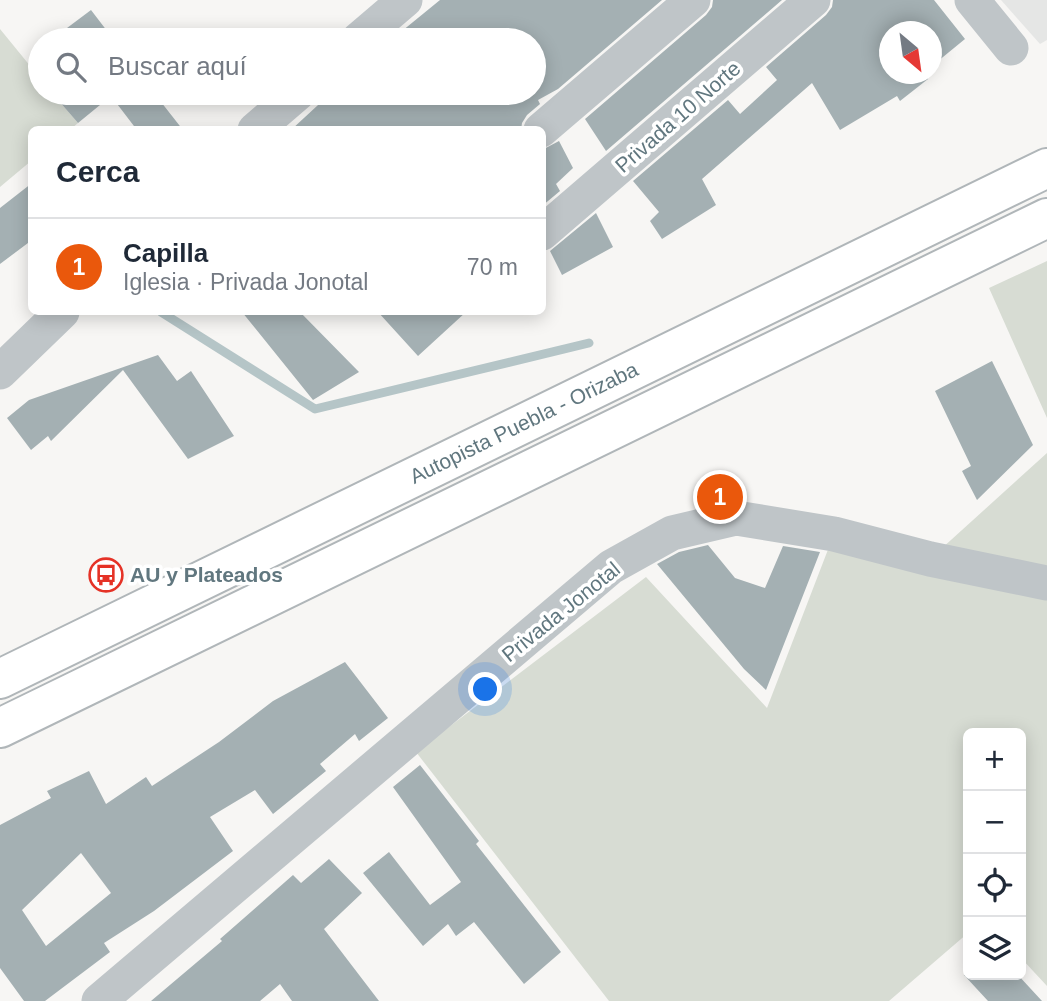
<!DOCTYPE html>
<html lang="es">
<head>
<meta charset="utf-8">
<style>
	:root { --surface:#fff; --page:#f6f6f7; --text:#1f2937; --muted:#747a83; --line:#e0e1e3; --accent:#ea580c }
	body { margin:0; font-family:Arial,sans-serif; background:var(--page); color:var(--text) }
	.controls { position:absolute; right:21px; bottom:21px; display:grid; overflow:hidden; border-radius:10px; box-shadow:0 4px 18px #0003 }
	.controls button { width:63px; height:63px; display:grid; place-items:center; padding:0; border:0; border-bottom:2px solid var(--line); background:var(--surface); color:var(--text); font:35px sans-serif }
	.compass { position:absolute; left:879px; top:21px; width:63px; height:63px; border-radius:50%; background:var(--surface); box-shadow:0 4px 18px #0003; rotate:151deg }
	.you { position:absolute; left:486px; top:690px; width:24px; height:24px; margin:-18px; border:5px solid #fff; border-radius:50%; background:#1a73e8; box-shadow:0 0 0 10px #1a73e833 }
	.badge { display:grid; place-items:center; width:46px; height:46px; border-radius:50%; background:var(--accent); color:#fff; font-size:23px; font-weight:700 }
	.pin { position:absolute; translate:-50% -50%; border:4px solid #fff; box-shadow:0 2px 7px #0006 }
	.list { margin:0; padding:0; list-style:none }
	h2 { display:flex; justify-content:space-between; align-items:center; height:91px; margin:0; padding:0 28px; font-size:30px }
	h2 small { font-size:23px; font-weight:400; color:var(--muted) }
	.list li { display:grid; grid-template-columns:46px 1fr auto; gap:21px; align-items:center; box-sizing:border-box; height:98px; padding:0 28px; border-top:2px solid var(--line) }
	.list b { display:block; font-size:26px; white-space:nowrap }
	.list p { margin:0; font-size:23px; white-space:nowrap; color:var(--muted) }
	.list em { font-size:23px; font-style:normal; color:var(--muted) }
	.icon { flex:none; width:38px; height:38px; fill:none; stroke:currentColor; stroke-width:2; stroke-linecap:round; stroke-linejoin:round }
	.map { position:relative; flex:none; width:1047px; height:1001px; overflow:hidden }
	.search { position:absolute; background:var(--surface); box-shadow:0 4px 18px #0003; left:28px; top:28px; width:518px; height:77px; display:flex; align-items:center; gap:18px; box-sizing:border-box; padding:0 24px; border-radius:38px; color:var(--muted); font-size:26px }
	.panel { position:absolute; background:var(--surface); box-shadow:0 4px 18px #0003; left:28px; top:126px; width:518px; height:189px; border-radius:10px }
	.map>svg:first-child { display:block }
</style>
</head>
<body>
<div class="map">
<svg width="1047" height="1001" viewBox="0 0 1047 1001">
	<rect width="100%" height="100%" fill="#f7f6f4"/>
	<path fill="#e5e6e5" d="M 1001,0 L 1047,0 L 1047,40 L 1040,44 Z"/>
	<path fill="#d7dcd3" d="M 0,29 L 40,78 L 40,93 L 52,93 L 78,123 L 71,129 L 32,130 L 31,161 L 0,187 Z
		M 1047,261 L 1047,418 L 989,288 Z
		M 1047,453 L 1047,986 L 1021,958 L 1021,733 L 968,733 L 968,933 L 889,1001 L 609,1001 L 416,752 L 646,577 L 767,708 L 834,534 L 930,559 Z"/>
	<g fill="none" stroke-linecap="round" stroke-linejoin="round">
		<path stroke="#b5c5c7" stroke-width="9" d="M 161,312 L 315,409 L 589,343"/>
	</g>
	<path fill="#a4b0b3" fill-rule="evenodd" d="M 440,0 L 662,0 L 558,89 L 538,100 L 540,104 L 527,115 L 522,123 L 521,130 L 291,130 L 331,93 L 534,93 L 534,40 L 391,40 Z
		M 713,0 L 782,0 L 606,151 L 585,119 L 706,15 L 712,7 Z
		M 833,0 L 934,0 L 965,39 L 932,66 L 932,32 L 890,32 L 890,74 L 924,74 L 928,79 L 900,101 L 897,96 L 840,130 L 812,83 L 702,179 L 716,205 L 662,239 L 650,221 L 659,212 L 633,181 L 728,100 L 740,114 L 777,80 L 766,67 L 826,15 L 832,7 Z
		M 91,10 L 114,40 L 51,40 Z
		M 52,93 L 154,93 L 183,130 L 137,130 L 111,96 L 78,123 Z
		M 559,141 L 573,168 L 556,184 L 560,191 L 542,206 L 542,150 Z
		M 32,183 L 32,240 L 0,264 L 0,208 Z
		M 596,213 L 613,247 L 562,275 L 550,251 Z
		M 242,312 L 300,312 L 359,372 L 313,400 Z
		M 378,312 L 466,312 L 418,356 Z
		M 158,355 L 177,381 L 191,371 L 234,436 L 188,459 L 123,370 L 51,441 L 48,436 L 31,450 L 7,418 L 29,400 Z
		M 992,361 L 1033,445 L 977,500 L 962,471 L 971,466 L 935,391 Z
		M 708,545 L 735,578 L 765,588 L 783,546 L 820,552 L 766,690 L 744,669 L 657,564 L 679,552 Z
		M 345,662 L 388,718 L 359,741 L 355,734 L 320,764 L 326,771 L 273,814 L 255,790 L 210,817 L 233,851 L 154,911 L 104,943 L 110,952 L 45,1001 L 24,1001 L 0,968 L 0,825 L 51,798 L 47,791 L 89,771 L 106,804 L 146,777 L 152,786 L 219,742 L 273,701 ZM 81,853 L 111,893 L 46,946 L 22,910 Z
		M 420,765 L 479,841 L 476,844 L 561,952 L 524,984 L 474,922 L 456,936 L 448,924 L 423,946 L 363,873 L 389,852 L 430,905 L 461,882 L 393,787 Z
		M 329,859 L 362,893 L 324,929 L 379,1001 L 292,1001 L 280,984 L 260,1001 L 151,1001 L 222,941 L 220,939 L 293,875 L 301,883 Z
		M 964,975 L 1018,975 L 1042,1001 L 988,1001 Z"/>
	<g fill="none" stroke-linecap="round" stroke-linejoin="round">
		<defs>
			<path id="highway" d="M 0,679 L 1047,168
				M 0,728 L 1047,218"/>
		</defs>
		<use href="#highway" stroke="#b0b6b9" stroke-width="42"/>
		<path stroke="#bfc5c8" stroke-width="35" d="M 972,0 L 1011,48
			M 358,40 L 405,0
			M 255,130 L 298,93
			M 541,130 L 693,0
			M 542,233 L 813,0
			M 0,372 L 62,312
			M 99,1001 L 611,567 L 672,533 L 736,518 L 834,534 L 930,559 L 1047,583"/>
		<use href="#highway" stroke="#fff" stroke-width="38"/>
	</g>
	<defs>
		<symbol id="bus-ring" viewBox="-11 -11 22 22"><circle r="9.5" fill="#fff" stroke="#e53226" stroke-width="1.5"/><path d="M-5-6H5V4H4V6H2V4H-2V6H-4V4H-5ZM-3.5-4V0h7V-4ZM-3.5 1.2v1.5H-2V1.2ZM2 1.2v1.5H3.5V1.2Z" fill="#e53226"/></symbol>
	</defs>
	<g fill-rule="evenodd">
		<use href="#bus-ring" x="87" y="556" width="38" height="38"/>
	</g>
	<g text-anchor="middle" stroke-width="7" stroke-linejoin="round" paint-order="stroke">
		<g font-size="21" fill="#61777f" stroke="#fff">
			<text transform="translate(678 117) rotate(-41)" y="7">Privada 10 Norte</text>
			<text transform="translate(524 423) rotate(-26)" y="7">Autopista Puebla - Orizaba</text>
			<text transform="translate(561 612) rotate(-39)" y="7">Privada Jonotal</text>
		</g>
		<g font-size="21" font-weight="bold" fill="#61777f" stroke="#fff" text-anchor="start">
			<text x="130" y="582">AU y Plateados</text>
		</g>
	</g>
</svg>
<div class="controls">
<button>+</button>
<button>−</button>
<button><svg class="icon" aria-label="locate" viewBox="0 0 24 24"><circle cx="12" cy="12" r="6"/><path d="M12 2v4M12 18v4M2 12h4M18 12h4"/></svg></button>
<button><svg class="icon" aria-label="layers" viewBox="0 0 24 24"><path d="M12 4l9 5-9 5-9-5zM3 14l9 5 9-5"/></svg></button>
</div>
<svg class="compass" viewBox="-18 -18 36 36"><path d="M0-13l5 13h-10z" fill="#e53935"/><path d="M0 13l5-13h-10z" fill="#747a83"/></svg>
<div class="you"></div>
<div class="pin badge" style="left:720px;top:497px">1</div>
<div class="search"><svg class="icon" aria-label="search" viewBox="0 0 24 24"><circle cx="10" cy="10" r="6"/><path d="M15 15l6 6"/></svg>Buscar aquí</div>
<section class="panel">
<h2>Cerca<small></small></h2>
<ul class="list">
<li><span class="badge">1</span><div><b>Capilla</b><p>Iglesia · Privada Jonotal</p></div><em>70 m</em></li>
</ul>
</section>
</div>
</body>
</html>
